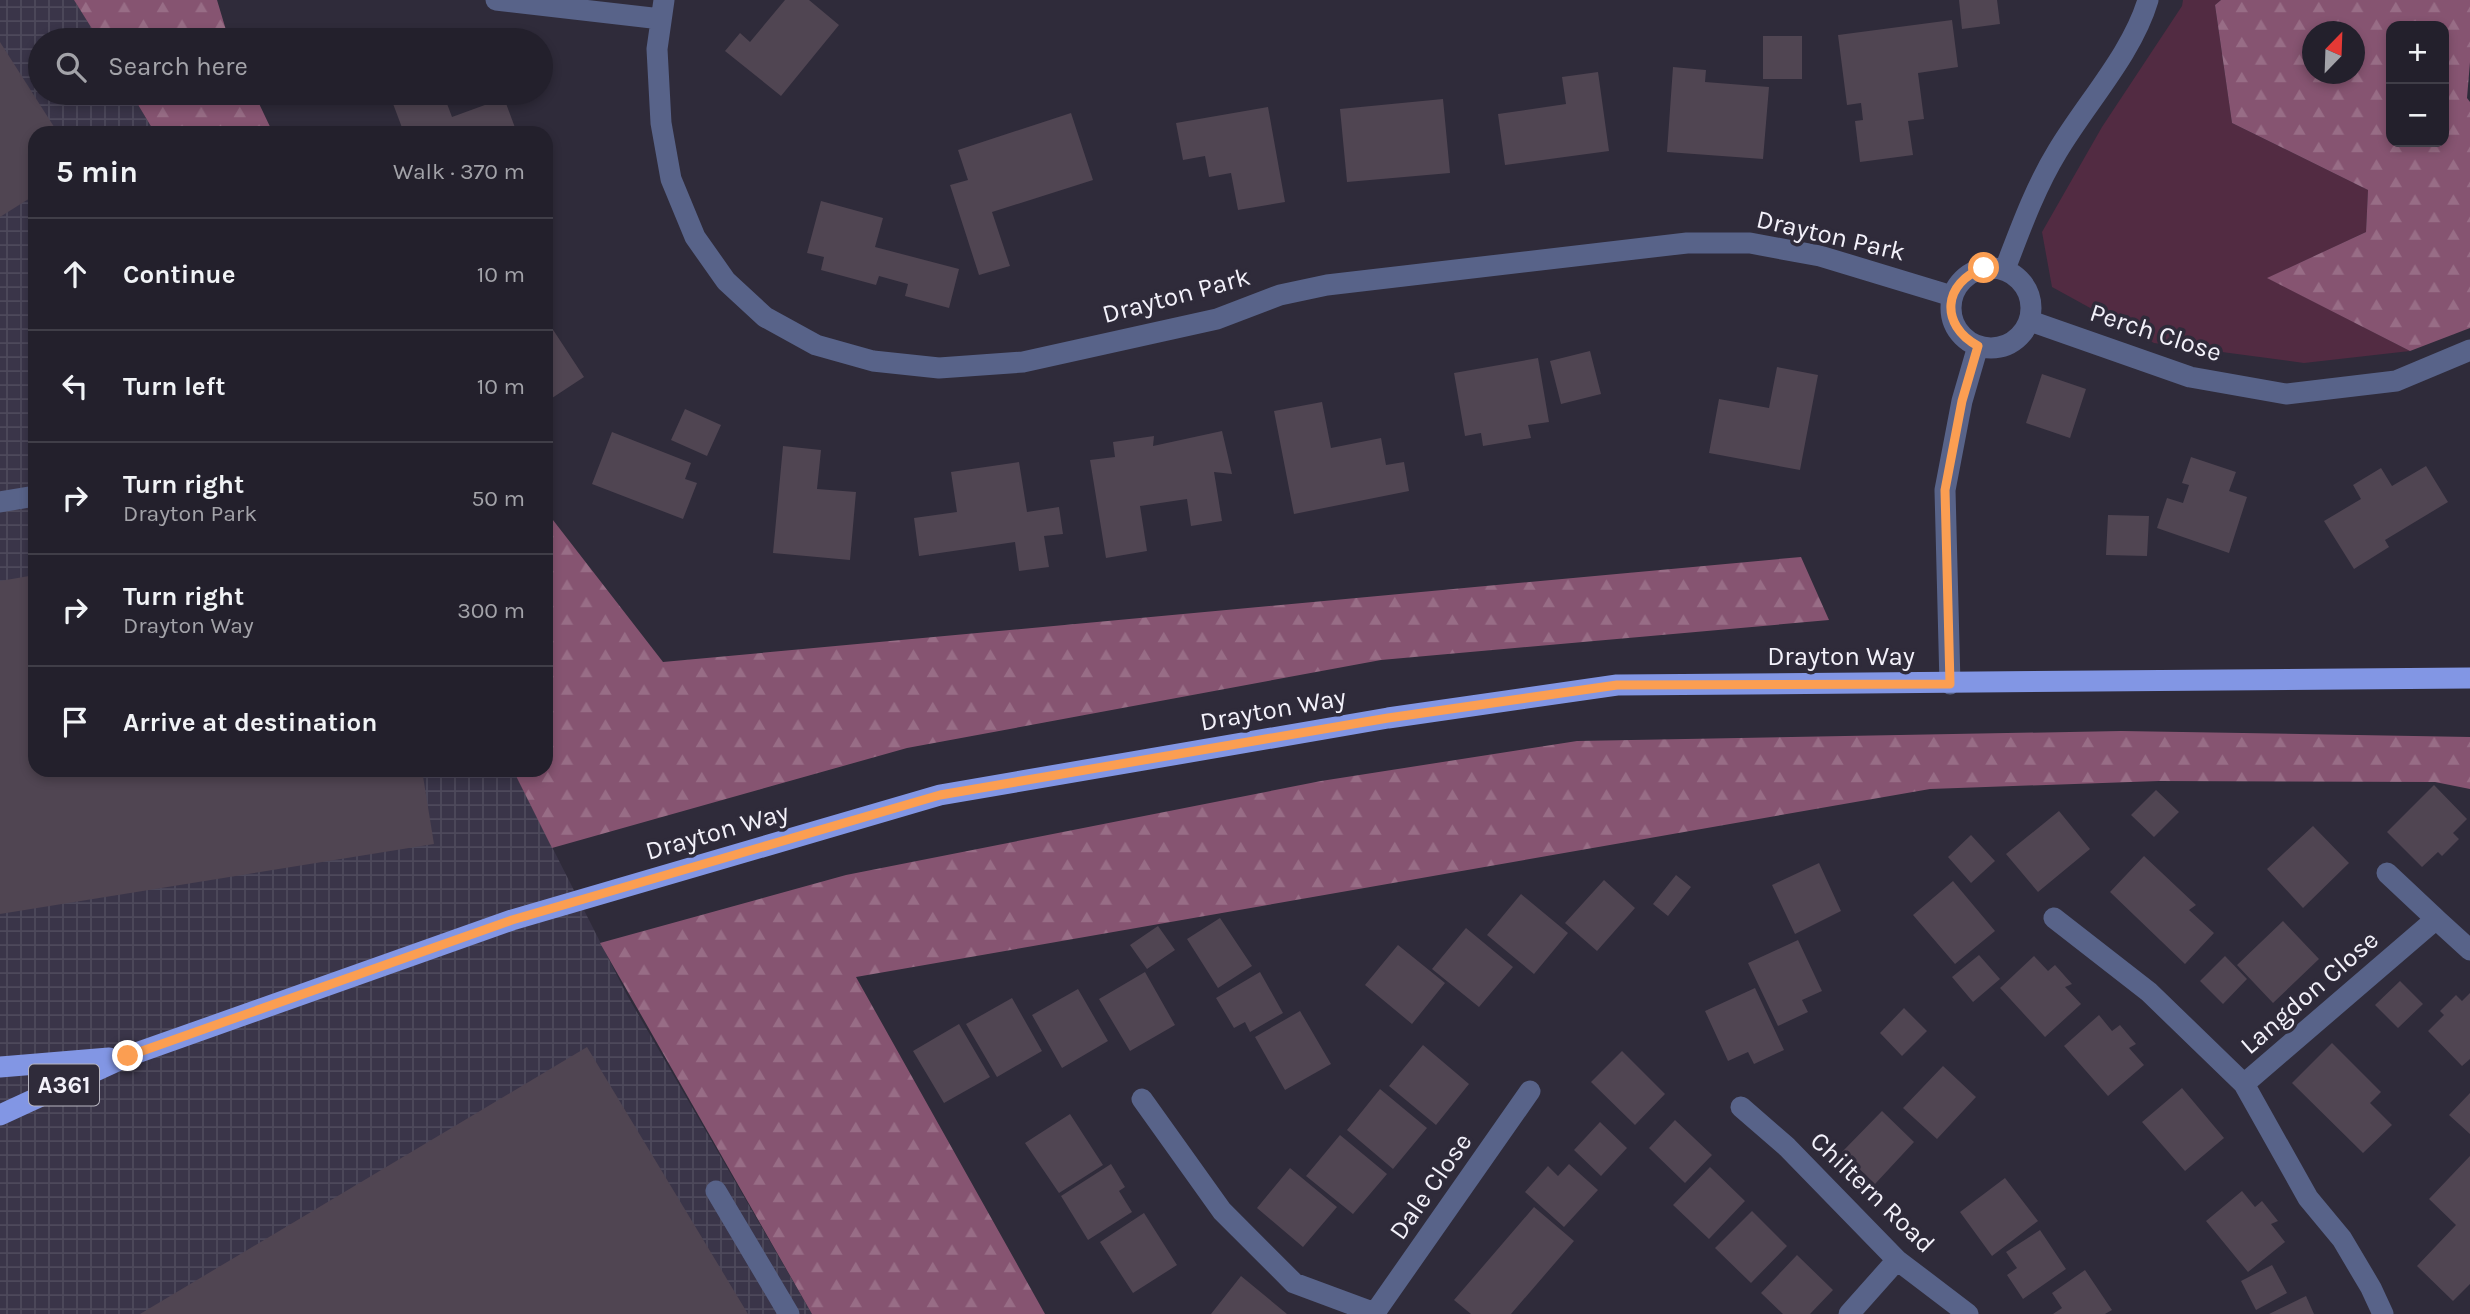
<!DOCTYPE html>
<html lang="en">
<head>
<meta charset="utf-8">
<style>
	:root { --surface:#23202c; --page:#2f2d38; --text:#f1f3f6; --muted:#a3a3a9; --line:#403e48 }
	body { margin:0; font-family:Karla,sans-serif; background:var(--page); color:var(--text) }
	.controls { position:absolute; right:21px; top:21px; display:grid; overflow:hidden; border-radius:14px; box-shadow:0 4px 10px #0003 }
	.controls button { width:63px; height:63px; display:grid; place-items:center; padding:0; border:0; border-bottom:2px solid var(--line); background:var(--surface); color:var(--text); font:35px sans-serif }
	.compass { position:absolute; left:2302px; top:21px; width:63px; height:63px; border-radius:50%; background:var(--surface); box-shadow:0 4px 10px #0003; rotate:23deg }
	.stop { position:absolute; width:21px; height:21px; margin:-16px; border:5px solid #fb9e52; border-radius:50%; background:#fff }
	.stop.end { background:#fb9e52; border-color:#fff; box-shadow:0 2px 7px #0008 }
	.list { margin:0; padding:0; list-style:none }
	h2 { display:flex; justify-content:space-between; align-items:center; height:91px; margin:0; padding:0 28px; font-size:30px }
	h2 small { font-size:23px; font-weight:400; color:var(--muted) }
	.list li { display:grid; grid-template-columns:46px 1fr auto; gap:21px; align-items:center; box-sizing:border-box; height:112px; padding:0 28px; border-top:2px solid var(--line) }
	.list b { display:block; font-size:26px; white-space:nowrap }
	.list p { margin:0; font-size:23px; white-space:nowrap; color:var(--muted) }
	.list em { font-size:23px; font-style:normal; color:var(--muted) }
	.icon { flex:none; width:38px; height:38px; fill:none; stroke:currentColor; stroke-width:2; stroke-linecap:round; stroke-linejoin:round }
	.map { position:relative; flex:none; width:2470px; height:1314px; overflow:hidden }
	.search { position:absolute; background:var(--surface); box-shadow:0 4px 10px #0003; left:28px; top:28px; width:525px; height:77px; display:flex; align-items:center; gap:18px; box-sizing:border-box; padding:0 24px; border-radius:38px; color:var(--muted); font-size:26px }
	.panel { position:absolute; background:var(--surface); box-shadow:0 4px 10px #0003; left:28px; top:126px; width:525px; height:651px; border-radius:21px }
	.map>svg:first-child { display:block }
</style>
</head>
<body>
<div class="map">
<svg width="2470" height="1314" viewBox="0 0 2470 1314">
	<defs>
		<pattern id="industrial-grid" width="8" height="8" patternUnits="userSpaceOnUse" patternTransform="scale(1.75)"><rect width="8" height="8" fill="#3a3549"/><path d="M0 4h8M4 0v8" fill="none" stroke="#4d495b"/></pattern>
		<pattern id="forest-firs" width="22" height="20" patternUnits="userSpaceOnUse" patternTransform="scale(1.75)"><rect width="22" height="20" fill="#865471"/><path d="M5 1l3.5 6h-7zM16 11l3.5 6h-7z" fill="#986d86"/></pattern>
	</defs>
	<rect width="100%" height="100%" fill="#2f2b3a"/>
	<path fill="url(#industrial-grid)" d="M 0,0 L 74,0 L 99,40 L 40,40 L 40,93 L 131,93 L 155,133 L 35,133 L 35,770 L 513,770 L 627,995 L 812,1314 L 0,1314 Z"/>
	<path fill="#522b42" d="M 2183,0 L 2221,0 L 2215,5 L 2232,123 L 2368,190 L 2366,232 L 2268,278 L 2410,351 L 2304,363 L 2154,343 L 2052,287 L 2042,232 L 2102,127 L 2182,6 Z"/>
	<path fill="url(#forest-firs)" fill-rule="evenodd" d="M 74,0 L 217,0 L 229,40 L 99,40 Z
		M 2221,0 L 2470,0 L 2470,62 L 2467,98 L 2470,102 L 2470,328 L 2410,351 L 2267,278 L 2366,232 L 2368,190 L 2232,123 L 2215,5 ZM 2391,26 L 2444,26 L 2444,142 L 2391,142 ZM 2312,32 L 2354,32 L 2354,74 L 2312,74 Z
		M 131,93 L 254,93 L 273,133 L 155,133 Z
		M 546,511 L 663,662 L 1801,557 L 1829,620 L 1381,660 L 907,748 L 552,848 L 513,770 L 546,770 Z
		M 2121,731 L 2470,737 L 2470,789 L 2435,782 L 2159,781 L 1930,789 L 856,977 L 1045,1314 L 812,1314 L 600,943 L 846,875 L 1321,781 L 1577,741 Z"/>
	<path fill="#504552" d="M 785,0 L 809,0 L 839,25 L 781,96 L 725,51 L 740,33 L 750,42 Z
		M 1959,0 L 1997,0 L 2000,24 L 1962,29 Z
		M 1952,20 L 1958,67 L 1918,73 L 1924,119 L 1908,121 L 1913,155 L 1860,162 L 1855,121 L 1863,120 L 1861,103 L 1847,105 L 1838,35 Z
		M 1763,36 L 1802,36 L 1802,79 L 1763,79 Z
		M 0,42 L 58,133 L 35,133 L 35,195 L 0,217 Z
		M 1673,67 L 1706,70 L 1705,82 L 1769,87 L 1763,159 L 1667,152 Z
		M 1598,72 L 1609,151 L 1505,165 L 1498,114 L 1566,104 L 1562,77 Z
		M 389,93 L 443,93 L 452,117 L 504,98 L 517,133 L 404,133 Z
		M 1443,99 L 1450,173 L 1347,182 L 1340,109 Z
		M 1268,107 L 1285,202 L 1238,210 L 1231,173 L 1209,177 L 1205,156 L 1183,160 L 1176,123 Z
		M 1071,113 L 1093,180 L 992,212 L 1010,266 L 979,275 L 950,185 L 968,180 L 958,150 Z
		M 821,201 L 883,218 L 875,247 L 959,269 L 949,308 L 905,296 L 908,284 L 879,276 L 876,285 L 821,270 L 824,257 L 807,253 Z
		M 546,319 L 584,377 L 546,402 Z
		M 1590,351 L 1601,394 L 1561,404 L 1550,361 Z
		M 1538,358 L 1549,422 L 1528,425 L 1531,438 L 1483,446 L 1481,433 L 1465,436 L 1454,373 Z
		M 1777,367 L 1818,375 L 1800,470 L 1709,453 L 1719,399 L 1769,408 Z
		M 2042,374 L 2086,389 L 2070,438 L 2026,423 Z
		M 1322,402 L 1331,448 L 1381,438 L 1386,465 L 1404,462 L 1409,491 L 1294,514 L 1274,411 Z
		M 685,409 L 721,425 L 707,456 L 671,440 Z
		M 1222,431 L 1232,474 L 1214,472 L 1222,521 L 1191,526 L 1187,499 L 1140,506 L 1147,551 L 1106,558 L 1090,460 L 1115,457 L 1113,442 L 1154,436 L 1153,446 Z
		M 612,432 L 691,463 L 685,479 L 697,483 L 683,519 L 592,484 Z
		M 783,446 L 821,450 L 817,489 L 856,492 L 850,560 L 773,553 Z
		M 2191,457 L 2236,472 L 2229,491 L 2247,497 L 2229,553 L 2157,528 L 2167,498 L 2183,503 L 2189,485 L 2182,483 Z
		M 1019,462 L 1027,512 L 1059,507 L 1063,534 L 1044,536 L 1049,567 L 1019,571 L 1015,542 L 919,556 L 914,518 L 957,512 L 951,472 Z
		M 2426,466 L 2448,502 L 2385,540 L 2389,547 L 2354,569 L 2324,521 L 2361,499 L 2353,485 L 2381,468 L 2392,486 Z
		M 2108,515 L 2149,516 L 2147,556 L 2106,555 Z
		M 35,575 L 35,770 L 422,770 L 434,844 L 0,914 L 0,581 Z
		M 2434,785 L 2467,819 L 2453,833 L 2459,839 L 2442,856 L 2438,852 L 2422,867 L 2387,832 Z
		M 2156,790 L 2179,812 L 2154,837 L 2131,815 Z
		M 2059,811 L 2090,849 L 2038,892 L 2006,854 Z
		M 2313,826 L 2349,863 L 2303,908 L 2267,869 Z
		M 1971,835 L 1995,861 L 1971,883 L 1948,857 Z
		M 2144,856 L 2196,905 L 2189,910 L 2214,933 L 2185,964 L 2110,892 Z
		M 1819,863 L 1841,911 L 1795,934 L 1772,885 Z
		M 1676,875 L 1691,887 L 1668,916 L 1653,904 Z
		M 1604,880 L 1635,908 L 1597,951 L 1565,923 Z
		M 1953,881 L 1995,931 L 1955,964 L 1913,915 Z
		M 1521,894 L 1568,933 L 1534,974 L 1487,935 Z
		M 1220,918 L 1252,966 L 1218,988 L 1187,939 Z
		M 2283,921 L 2319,959 L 2273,1003 L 2237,965 Z
		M 1158,926 L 1175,950 L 1147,969 L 1130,945 Z
		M 1466,928 L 1513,967 L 1479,1007 L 1432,969 Z
		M 1798,940 L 1822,991 L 1802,1000 L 1808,1012 L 1778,1026 L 1748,963 Z
		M 1398,945 L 1445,983 L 1412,1024 L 1365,985 Z
		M 1979,955 L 2000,979 L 1973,1002 L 1952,977 Z
		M 2034,956 L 2048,971 L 2055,965 L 2072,984 L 2065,987 L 2081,1004 L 2045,1037 L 2000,988 Z
		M 2225,956 L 2247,979 L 2223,1004 L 2200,981 Z
		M 1145,972 L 1175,1025 L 1130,1051 L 1099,999 Z
		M 1260,972 L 1283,1013 L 1250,1032 L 1245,1022 L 1234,1028 L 1216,998 Z
		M 2400,981 L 2423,1004 L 2398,1028 L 2375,1005 Z
		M 1755,988 L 1784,1050 L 1754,1064 L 1748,1052 L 1728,1061 L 1705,1011 Z
		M 1078,989 L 1108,1041 L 1062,1068 L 1032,1015 Z
		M 2470,993 L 2470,1059 L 2462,1066 L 2428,1031 L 2444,1015 L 2440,1011 L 2456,995 L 2462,1001 Z
		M 1012,998 L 1042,1051 L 997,1077 L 966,1024 Z
		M 1904,1008 L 1927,1031 L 1902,1056 L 1880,1033 Z
		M 1300,1011 L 1331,1064 L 1285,1090 L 1255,1037 Z
		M 2099,1015 L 2112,1031 L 2120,1025 L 2136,1044 L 2129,1048 L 2144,1065 L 2108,1096 L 2064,1046 Z
		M 959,1024 L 990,1077 L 944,1103 L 913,1051 Z
		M 2332,1043 L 2381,1092 L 2370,1103 L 2392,1125 L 2363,1153 L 2292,1083 Z
		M 1423,1045 L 1469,1084 L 1436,1125 L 1389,1086 Z
		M 587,1047 L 748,1314 L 140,1314 Z
		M 1622,1051 L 1665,1094 L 1635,1125 L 1591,1082 Z
		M 1943,1066 L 1976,1097 L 1937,1139 L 1903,1108 Z
		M 2182,1088 L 2224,1138 L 2185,1171 L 2142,1122 Z
		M 1380,1089 L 1427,1128 L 1393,1169 L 1347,1130 Z
		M 2470,1093 L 2470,1134 L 2449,1115 Z
		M 1882,1111 L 1914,1142 L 1875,1184 L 1842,1152 Z
		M 1070,1114 L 1103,1165 L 1059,1193 L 1025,1143 Z
		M 1675,1120 L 1712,1155 L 1685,1183 L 1649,1148 Z
		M 1600,1122 L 1627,1148 L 1601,1176 L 1574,1150 Z
		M 1340,1135 L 1387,1174 L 1353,1214 L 1306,1176 Z
		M 2470,1156 L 2470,1284 L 2453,1301 L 2417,1266 L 2456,1225 L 2429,1199 Z
		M 1111,1164 L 1125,1187 L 1119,1191 L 1132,1212 L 1088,1240 L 1061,1196 Z
		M 1569,1164 L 1598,1190 L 1564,1227 L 1525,1192 L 1548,1166 L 1558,1176 Z
		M 1710,1167 L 1745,1201 L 1709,1239 L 1673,1205 Z
		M 1290,1168 L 1337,1207 L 1303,1247 L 1257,1208 Z
		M 2005,1178 L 2038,1221 L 1992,1256 L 1960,1212 Z
		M 2242,1191 L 2255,1207 L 2262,1201 L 2278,1221 L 2271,1224 L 2285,1242 L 2248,1272 L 2206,1221 Z
		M 1534,1207 L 1574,1241 L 1511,1314 L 1471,1314 L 1454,1300 Z
		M 1752,1211 L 1787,1246 L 1751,1283 L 1715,1248 Z
		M 1144,1213 L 1177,1265 L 1133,1293 L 1100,1242 Z
		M 2040,1230 L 2066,1269 L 2023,1299 L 2007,1275 L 2017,1268 L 2006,1252 Z
		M 1797,1255 L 1833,1290 L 1810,1314 L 1783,1314 L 1761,1293 Z
		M 2272,1265 L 2287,1293 L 2256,1310 L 2241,1281 Z
		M 2085,1270 L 2112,1310 L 2105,1314 L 2053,1314 L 2062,1308 L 2052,1293 Z
		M 1241,1276 L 1287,1314 L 1211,1314 Z
		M 2306,1296 L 2314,1314 L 2269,1314 Z"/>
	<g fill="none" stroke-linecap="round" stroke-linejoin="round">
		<path stroke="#586389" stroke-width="21" d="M 496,0 L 661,19
			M 664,0 L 657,49 L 661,123 L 671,179 L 695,237 L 726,281 L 765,317 L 816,345 L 873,361 L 939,368 L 1023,362 L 1217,319 L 1280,295 L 1327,285 L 1687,243 L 1750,243 L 1820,256 L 1952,296
			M1951 308a40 40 0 1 1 80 0a40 40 0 1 1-80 0Z
			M 2005,269 C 2020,230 2035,188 2057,152 C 2086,103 2132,54 2148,0
			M 2030,321 L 2190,377 L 2286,394 L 2396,381 L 2470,350
			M 0,502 L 35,496
			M 1950,684 L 1945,490 L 1962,401 L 1978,346
			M 2054,918 L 2149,992 L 2244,1084
			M 2436,919 L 2470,950
			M 1142,1099 L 1222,1211 L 1294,1283 L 1375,1313
			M 1741,1107 L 1787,1147 L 1897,1260 L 1968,1314
			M 716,1191 L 789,1314
			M 1374,1314 L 1530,1091
			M 1849,1314 L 1897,1260
			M 2383,1314 L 2371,1288 L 2342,1239 L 2308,1198 L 2244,1084 L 2436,919 L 2387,873"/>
		<path stroke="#8296e4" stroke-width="21" d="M 0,1067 L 109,1058
			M 0,1115 L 128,1056 L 512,920 L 940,795 L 1388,718 L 1617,685 L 2470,678"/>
	</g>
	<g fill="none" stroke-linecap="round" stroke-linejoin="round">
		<path stroke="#fb9e52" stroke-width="9" d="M 128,1056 L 512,920 L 940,795 L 1388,718 L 1617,685 L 1950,684 L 1945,490 L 1962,401 L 1978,346 C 1939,325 1943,282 1984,268"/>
	</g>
	<g text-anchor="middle" stroke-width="7" stroke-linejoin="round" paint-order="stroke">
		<rect fill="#2f2b3a" stroke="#b8b6c0" stroke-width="2" x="29" y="1064.5" width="70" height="41" rx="5"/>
		<g font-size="24" font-weight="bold" fill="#f3f1fa">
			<text x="64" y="1093">A361</text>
		</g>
		<g font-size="26" fill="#f3f1fa" stroke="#2f2b3a">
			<text transform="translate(1831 235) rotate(13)" y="9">Drayton Park</text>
			<text transform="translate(1176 295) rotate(-15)" y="9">Drayton Park</text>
			<text transform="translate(2156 332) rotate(18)" y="9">Perch Close</text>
			<text x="1841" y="665">Drayton Way</text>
			<text transform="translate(1273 709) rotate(-10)" y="9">Drayton Way</text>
			<text transform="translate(717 831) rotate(-16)" y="9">Drayton Way</text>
			<text transform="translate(2309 992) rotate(-41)" y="9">Langdon Close</text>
			<text transform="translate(1430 1186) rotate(-55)" y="9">Dale Close</text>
			<text transform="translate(1873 1192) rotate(44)" y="9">Chiltern Road</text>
		</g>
	</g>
</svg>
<div class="controls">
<button>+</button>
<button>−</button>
</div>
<svg class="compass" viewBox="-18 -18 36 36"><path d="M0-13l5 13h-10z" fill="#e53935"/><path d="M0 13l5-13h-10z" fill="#a3a3a9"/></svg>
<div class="stop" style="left:1984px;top:268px"></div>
<div class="stop end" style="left:128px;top:1056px"></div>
<div class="search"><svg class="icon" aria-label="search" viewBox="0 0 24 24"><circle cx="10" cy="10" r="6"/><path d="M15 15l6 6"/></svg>Search here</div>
<section class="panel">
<h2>5 min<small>Walk · 370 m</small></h2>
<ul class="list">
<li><svg class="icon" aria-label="ahead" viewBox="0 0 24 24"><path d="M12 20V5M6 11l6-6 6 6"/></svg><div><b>Continue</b></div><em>10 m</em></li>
<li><svg class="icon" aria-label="left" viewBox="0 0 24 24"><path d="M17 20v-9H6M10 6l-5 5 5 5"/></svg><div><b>Turn left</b></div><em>10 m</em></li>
<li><svg class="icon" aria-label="right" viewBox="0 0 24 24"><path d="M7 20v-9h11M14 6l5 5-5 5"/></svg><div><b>Turn right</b><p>Drayton Park</p></div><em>50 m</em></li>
<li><svg class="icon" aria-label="right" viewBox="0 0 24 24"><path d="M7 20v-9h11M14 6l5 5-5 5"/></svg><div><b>Turn right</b><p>Drayton Way</p></div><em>300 m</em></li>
<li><svg class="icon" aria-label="arrive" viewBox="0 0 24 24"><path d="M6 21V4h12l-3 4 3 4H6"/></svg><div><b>Arrive at destination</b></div></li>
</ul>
</section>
</div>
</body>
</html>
